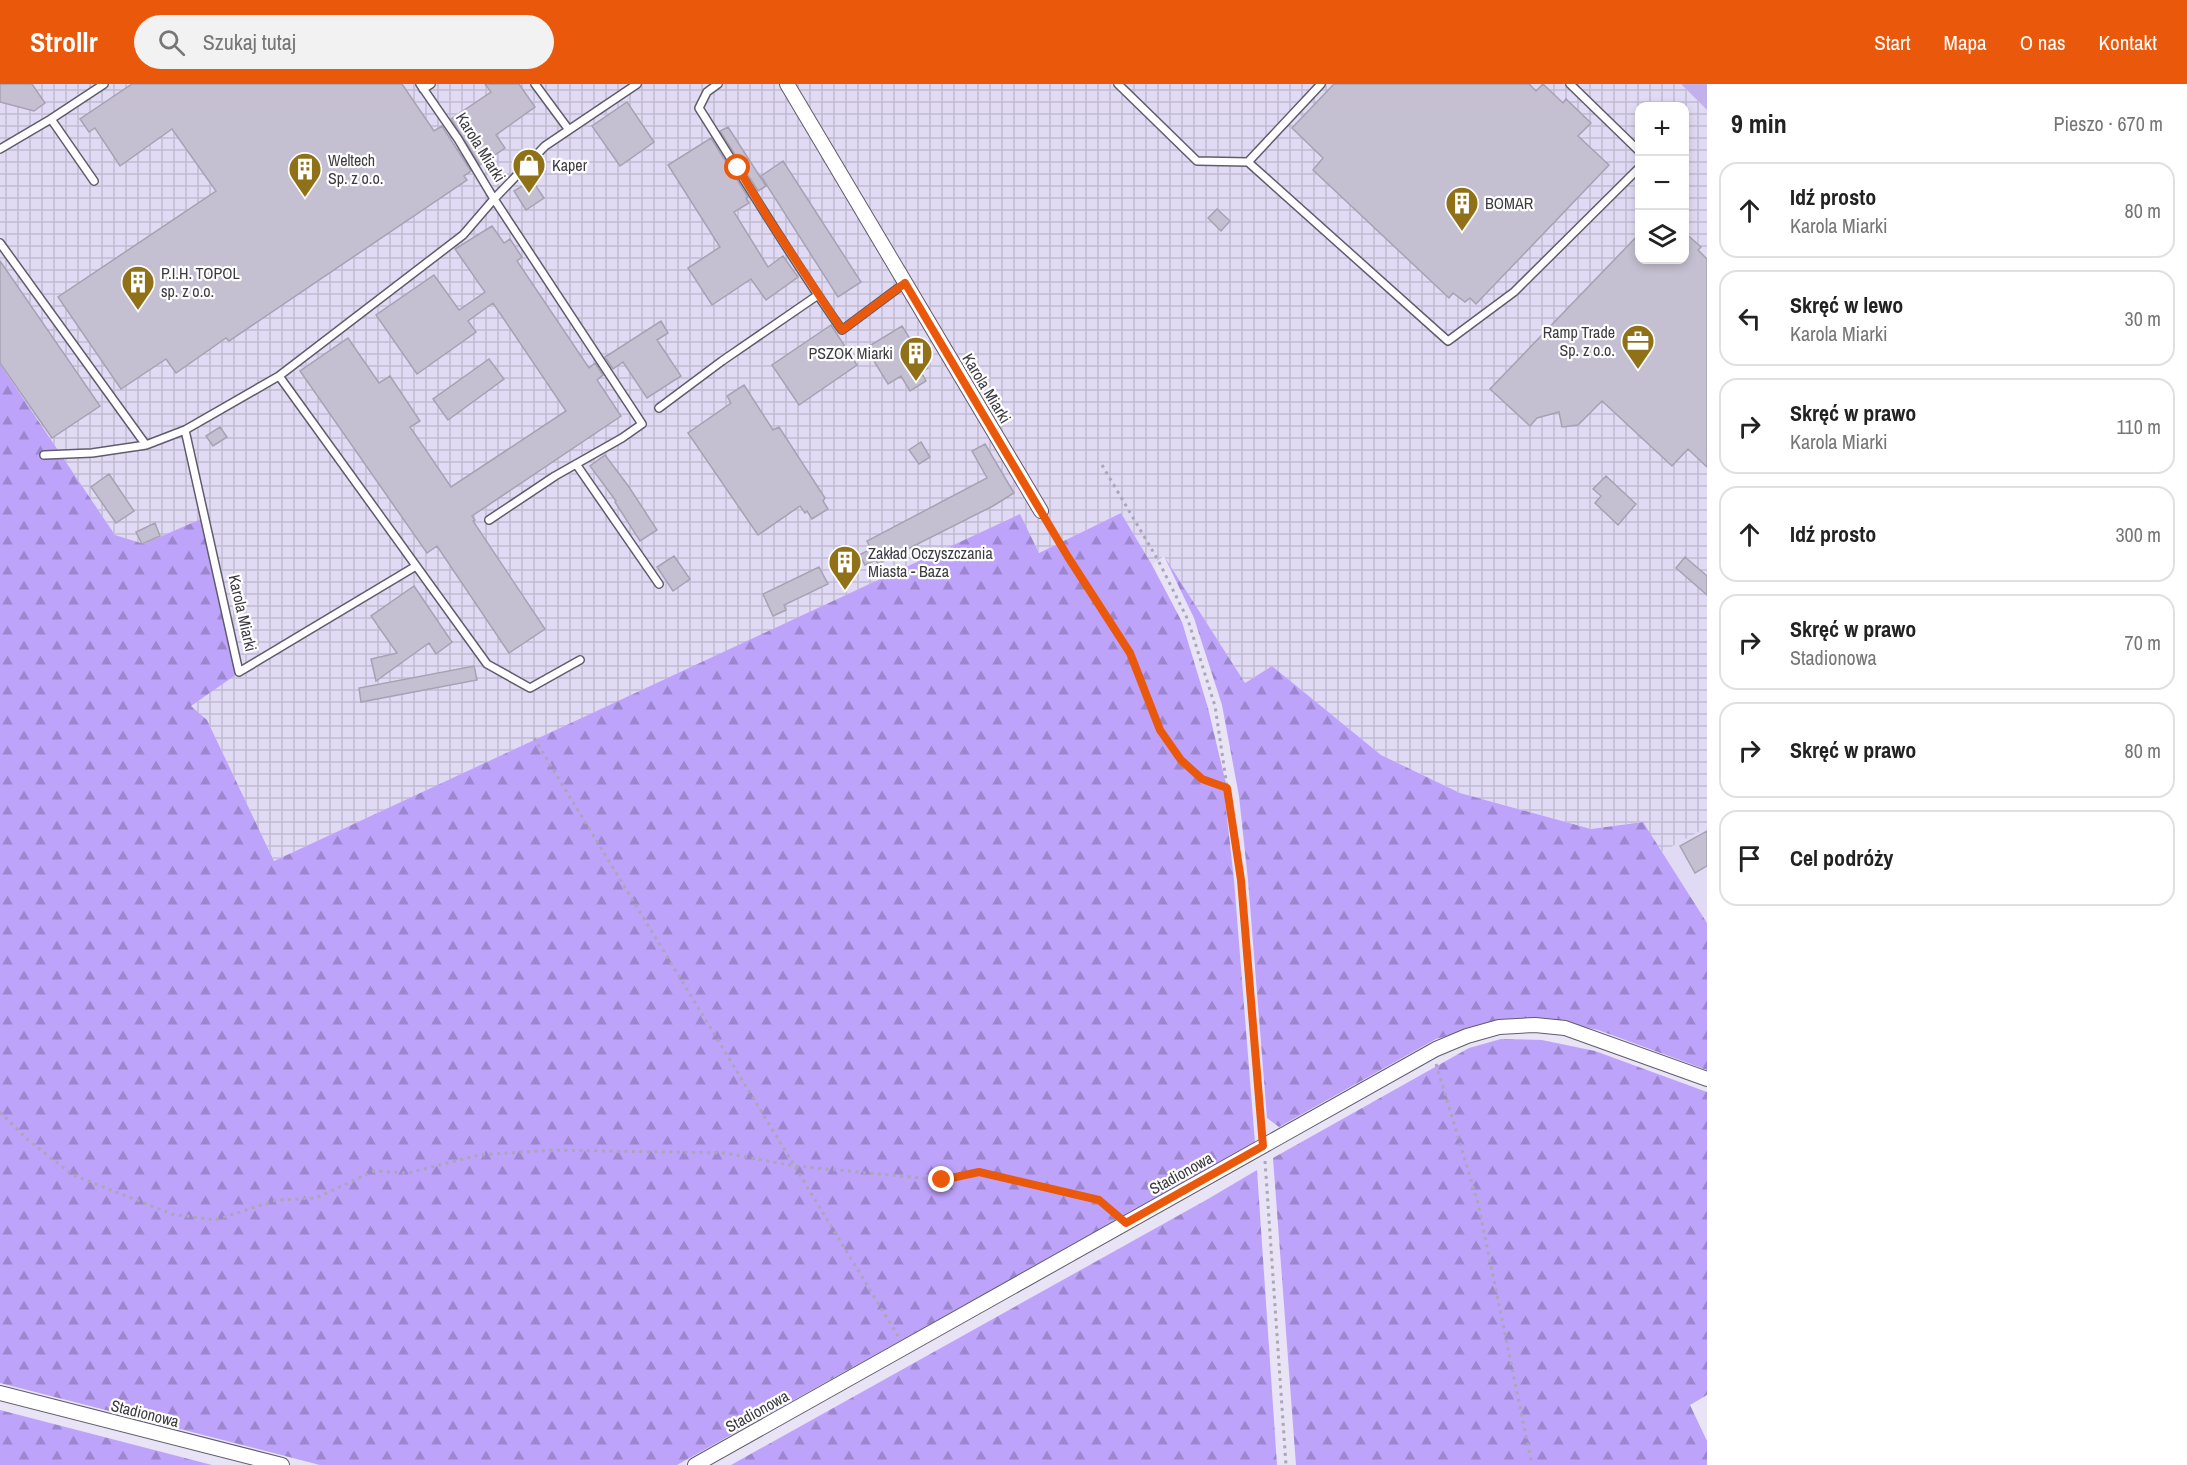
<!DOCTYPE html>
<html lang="pl">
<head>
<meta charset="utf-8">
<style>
	:root { --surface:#fff; --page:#f2f2f2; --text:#222; --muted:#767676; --line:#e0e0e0; --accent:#ea580c }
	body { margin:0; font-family:"Archivo Narrow",sans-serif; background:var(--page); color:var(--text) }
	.controls { position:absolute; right:18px; top:18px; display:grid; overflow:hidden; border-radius:12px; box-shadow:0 3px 9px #0003 }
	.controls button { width:54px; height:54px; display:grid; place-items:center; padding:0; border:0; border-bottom:2px solid var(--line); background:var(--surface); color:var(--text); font:30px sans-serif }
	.stop { position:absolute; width:18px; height:18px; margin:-14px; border:4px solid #ea580c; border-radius:50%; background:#fff }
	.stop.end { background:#ea580c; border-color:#fff; box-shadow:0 2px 6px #0008 }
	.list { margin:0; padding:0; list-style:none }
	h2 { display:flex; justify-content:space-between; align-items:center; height:78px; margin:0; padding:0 24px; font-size:26px }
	h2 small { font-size:20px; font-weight:400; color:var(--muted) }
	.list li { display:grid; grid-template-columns:39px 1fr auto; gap:18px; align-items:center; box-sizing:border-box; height:96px; margin:0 12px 12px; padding:0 12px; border:2px solid var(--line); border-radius:18px }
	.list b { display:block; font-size:22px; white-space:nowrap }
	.list p { margin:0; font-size:20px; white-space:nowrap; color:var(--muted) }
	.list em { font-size:20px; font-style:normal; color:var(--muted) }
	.icon { flex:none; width:33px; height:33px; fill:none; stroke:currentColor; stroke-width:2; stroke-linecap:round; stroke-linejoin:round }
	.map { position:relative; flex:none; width:1707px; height:1381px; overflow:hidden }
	header { display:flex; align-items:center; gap:36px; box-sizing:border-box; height:84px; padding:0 30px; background:var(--accent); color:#fff }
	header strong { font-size:28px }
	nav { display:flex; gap:33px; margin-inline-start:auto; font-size:21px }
	.search { width:420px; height:54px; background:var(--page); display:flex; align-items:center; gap:15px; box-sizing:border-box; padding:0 21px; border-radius:33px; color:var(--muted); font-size:22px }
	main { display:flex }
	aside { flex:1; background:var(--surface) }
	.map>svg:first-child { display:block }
</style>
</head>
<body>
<header>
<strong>Strollr</strong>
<div class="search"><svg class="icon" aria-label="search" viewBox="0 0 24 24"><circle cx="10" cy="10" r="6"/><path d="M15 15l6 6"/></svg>Szukaj tutaj</div>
<nav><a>Start</a><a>Mapa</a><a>O nas</a><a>Kontakt</a></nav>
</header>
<main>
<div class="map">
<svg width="1707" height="1381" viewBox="0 0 1707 1381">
	<defs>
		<pattern id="industrial-grid" width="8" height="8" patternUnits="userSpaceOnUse" patternTransform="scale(1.5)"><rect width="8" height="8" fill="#e1daf4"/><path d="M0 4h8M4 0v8" fill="none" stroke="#c2bcd2"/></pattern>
		<pattern id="forest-firs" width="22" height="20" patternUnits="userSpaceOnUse" patternTransform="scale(1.5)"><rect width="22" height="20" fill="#bea3fb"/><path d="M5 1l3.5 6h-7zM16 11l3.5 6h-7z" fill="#9c86cd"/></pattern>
	</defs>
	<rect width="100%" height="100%" fill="#e8e3f5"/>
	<path fill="#e1daf4" d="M 1707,743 L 1707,839 L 1662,768 Z"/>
	<path fill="url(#industrial-grid)" fill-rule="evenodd" d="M 0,0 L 1681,0 L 1707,26 L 1707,743 L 1662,768 L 1642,738 L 1591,745 L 1460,709 L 1381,671 L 1272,582 L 1245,599 L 1164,472 L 1152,481 L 1121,429 L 1039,469 L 1020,431 L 274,777 L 207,636 L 191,622 L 203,434 L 144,461 L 115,451 L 0,280 ZM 1640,22 L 1684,22 L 1684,176 L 1640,176 Z"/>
	<path fill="#c1b0ea" d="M 1681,0 L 1707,0 L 1707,26 Z"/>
	<path fill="url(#forest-firs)" d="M 0,280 L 115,451 L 144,460 L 203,434 L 237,590 L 191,622 L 207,636 L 274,777 L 1020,430 L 1039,469 L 1121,429 L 1152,481 L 1182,538 L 1208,624 L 1227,704 L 1225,715 L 1234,796 L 1255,1059 L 677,1381 L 320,1381 L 0,1299 Z
		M 1164,472 L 1245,599 L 1272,582 L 1381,671 L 1460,709 L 1591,745 L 1643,738 L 1707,839 L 1707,986 L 1598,946 L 1544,935 L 1499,937 L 1436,955 L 1279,1043 L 1267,1034 L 1248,796 L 1239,712 L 1222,621 L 1194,534 Z
		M 1501,955 L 1542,956 L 1595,967 L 1707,1008 L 1707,1311 L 1690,1321 L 1707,1357 L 1707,1381 L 1296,1381 L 1273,1074 L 1469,964 Z
		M 1257,1086 L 1277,1381 L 731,1381 L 1208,1115 Z
		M 0,1326 L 212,1381 L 0,1381 Z"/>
	<path fill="#c4c0d1" stroke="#a6a2b3" stroke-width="1.5" d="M 0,0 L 32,0 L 45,19 L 34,27 L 0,18 Z
		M 132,0 L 402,0 L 434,47 L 442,42 L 471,87 L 464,92 L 467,96 L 229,257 L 226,254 L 176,289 L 166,275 L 121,305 L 58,213 L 216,107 L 172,45 L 120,82 L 95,44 L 89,48 L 80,35 Z
		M 485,0 L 519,0 L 535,23 L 496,51 L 505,64 L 480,81 L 451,35 L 491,8 Z
		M 1334,0 L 1529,0 L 1536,7 L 1543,0 L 1563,19 L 1566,15 L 1591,39 L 1578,52 L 1609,81 L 1476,220 L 1470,214 L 1465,218 L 1453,209 L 1449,214 L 1313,86 L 1323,74 L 1292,44 Z
		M 627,18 L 654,58 L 620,82 L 592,42 Z
		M 728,43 L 766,102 L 758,107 L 720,47 Z
		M 711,54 L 748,113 L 746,114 L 749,119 L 734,128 L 768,183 L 783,172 L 798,193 L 766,216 L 751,195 L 712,221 L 688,184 L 720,163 L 668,81 Z
		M 783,77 L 861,198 L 838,213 L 761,92 Z
		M 532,96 L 544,114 L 526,126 L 514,107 Z
		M 1217,125 L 1230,137 L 1221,147 L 1208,134 Z
		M 492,142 L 504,159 L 510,155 L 522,173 L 517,177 L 589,284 L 595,279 L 603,291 L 597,296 L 621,332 L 472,432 L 475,436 L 473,437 L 545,545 L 509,569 L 437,462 L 427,469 L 300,287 L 348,254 L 379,299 L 390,292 L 420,337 L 410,343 L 451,403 L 566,327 L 493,219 L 468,237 L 476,248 L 417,290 L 376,231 L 434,191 L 459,226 L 485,208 L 455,165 Z
		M 1684,148 L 1701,163 L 1698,166 L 1707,175 L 1707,383 L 1688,365 L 1672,382 L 1602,317 L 1578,341 L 1562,343 L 1559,328 L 1537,334 L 1530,342 L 1490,305 L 1640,149 L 1640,176 L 1684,176 Z
		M 0,177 L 100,322 L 52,354 L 0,279 Z
		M 661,237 L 668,249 L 657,256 L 681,292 L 647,314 L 623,278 L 613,285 L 605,273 Z
		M 831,241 L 857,281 L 799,321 L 772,281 Z
		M 902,242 L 928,284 L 921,288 L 926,297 L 910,307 L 901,292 L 888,300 L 866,264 Z
		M 489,275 L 504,295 L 448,336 L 433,315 Z
		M 744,301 L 773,346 L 779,343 L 825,414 L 823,417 L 828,425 L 812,435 L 807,427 L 805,429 L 800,422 L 758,451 L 688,349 L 731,319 L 727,312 Z
		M 220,343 L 227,353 L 213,362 L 206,352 Z
		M 921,358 L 930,373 L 919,380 L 909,366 Z
		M 985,360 L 1014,409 L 993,422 L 878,480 L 876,476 L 865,481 L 859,471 L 871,465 L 867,457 L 987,394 L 972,367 Z
		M 605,371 L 629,403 L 657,446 L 640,457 L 615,418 L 616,417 L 590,382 Z
		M 109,390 L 134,427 L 116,439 L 91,403 Z
		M 1606,392 L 1636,420 L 1618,441 L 1595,419 L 1601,412 L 1593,405 Z
		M 155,439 L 160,452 L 142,460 L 136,448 Z
		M 674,472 L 690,495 L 673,507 L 657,483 Z
		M 1685,473 L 1707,492 L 1707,511 L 1676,484 Z
		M 819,483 L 828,500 L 784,521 L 786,526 L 773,532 L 763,510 Z
		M 414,502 L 452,558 L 436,570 L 429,559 L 376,597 L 371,575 L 397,569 L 371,532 Z
		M 474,582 L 477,596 L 361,618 L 359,604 Z
		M 1707,747 L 1707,782 L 1695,789 L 1680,762 Z"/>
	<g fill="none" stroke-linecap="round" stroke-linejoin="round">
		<defs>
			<path id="service" d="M 420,0 L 458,55 L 494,115 L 642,340 L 622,354 L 555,392 L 489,436
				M 535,0 L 569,46
				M 718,0 L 707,8 L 699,24 C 746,98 791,174 842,246 L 905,199
				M 1118,0 L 1197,77 L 1248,78 L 1321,0
				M 1570,0 L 1640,68
				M 423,5 L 431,0
				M 51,35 L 94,97
				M 0,65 L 51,35 L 104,0
				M 1248,78 L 1448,257 L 1514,208 L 1640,83
				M 0,159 L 146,361 L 92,369 L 44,371
				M 279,292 L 487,580 L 530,604 L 580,576
				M 659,324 L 722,277 L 818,211
				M 185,346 L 239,588 L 416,482
				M 146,361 L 185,346 L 279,292 L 463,151 L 494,115 L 545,62 L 637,0
				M 576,380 L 659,500"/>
			<path id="minor" d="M 787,0 L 1041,427
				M 0,1309 L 282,1381
				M 695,1381 L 1436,965 L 1467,952 L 1499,943 L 1535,941 L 1565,944 L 1707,995"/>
		</defs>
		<use href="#service" stroke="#605c6c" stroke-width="10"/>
		<use href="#minor" stroke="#605c6c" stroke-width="16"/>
		<path stroke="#aba7b5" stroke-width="3" stroke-dasharray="3 4.5" stroke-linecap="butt" d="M 1102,381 L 1158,476 L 1188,536 L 1215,622 L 1241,796 L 1262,1046
			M 1048,438 L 1130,569 L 1160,646 L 1181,677 L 1202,695 L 1227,704
			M 534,654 L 898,1252
			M 1436,980 L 1478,1119 L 1532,1381
			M 0,1028 L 28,1056 L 73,1091 L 172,1130 L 215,1136 L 277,1116 L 316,1114 L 374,1087 L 408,1089 L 479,1071 L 551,1066 L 725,1069 L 795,1082 L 942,1096 L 979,1088 L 1099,1117 L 1114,1129
			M 1265,1077 L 1286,1381"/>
		<use href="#service" stroke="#fff" stroke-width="7"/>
		<use href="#minor" stroke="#fff" stroke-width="14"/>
	</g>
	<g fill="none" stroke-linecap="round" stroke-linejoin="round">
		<path stroke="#ea580c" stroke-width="8" d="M 738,84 L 768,134 L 842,246 L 905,199 L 1068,473 L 1130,569 L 1160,646 L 1181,676 L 1202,695 L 1227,704 L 1241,796 L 1263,1062 L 1126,1139 L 1099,1116 L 979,1088 L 942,1096"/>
	</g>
	<defs>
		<symbol id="shop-pin" viewBox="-11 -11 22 30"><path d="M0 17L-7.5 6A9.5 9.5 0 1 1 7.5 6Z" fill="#917117" stroke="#fff"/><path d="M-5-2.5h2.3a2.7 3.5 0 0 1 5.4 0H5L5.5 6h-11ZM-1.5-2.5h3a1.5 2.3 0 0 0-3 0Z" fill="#fff"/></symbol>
		<symbol id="building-pin" viewBox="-11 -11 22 30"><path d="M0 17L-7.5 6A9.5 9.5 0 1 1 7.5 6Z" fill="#917117" stroke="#fff"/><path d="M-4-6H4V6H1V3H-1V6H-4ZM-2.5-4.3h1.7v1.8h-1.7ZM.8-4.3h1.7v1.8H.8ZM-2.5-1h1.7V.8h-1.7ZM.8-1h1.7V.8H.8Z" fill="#fff"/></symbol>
		<symbol id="office-pin" viewBox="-11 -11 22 30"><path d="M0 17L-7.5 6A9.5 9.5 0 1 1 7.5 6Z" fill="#917117" stroke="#fff"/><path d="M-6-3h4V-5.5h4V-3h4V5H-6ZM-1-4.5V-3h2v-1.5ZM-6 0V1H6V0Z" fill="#fff"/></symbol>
	</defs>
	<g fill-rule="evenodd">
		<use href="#shop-pin" x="510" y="62" width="38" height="52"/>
		<use href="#building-pin" x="286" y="66" width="38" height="52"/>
		<use href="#building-pin" x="1443" y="100" width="38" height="52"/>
		<use href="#building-pin" x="119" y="179" width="38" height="52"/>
		<use href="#office-pin" x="1619" y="238" width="38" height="52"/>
		<use href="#building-pin" x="897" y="250" width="38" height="52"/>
		<use href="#building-pin" x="826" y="459" width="38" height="52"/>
	</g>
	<g text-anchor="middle" stroke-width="4.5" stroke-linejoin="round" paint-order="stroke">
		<g font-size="16" fill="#3d3b42" stroke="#fff">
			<text transform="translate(481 63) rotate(58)" y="6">Karola Miarki</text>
			<text transform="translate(987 304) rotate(59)" y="6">Karola Miarki</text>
			<text transform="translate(243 529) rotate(77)" y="6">Karola Miarki</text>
			<text transform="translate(1181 1089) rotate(-29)" y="6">Stadionowa</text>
			<text transform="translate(757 1327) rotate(-29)" y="6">Stadionowa</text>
			<text transform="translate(145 1329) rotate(14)" y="6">Stadionowa</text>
		</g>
		<g font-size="16" fill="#3d3b42" stroke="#fff" text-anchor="start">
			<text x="328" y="82">Weltech<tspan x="328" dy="18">Sp. z o.o.</tspan></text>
			<text x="552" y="87">Kaper</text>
			<text x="1485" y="125">BOMAR</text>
			<text x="161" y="195">P.I.H. TOPOL<tspan x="161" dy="18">sp. z o.o.</tspan></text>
			<text x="1615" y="254" text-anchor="end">Ramp Trade<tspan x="1615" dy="18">Sp. z o.o.</tspan></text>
			<text x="893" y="275" text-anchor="end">PSZOK Miarki</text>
			<text x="868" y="475">Zakład Oczyszczania<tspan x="868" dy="18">Miasta - Baza</tspan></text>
		</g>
	</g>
</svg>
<div class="controls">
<button>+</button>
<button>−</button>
<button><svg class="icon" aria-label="layers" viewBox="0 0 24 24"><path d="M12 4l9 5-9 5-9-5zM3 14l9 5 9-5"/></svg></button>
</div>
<div class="stop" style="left:738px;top:84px"></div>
<div class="stop end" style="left:942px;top:1096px"></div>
</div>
<aside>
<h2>9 min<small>Pieszo · 670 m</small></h2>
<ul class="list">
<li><svg class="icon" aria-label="ahead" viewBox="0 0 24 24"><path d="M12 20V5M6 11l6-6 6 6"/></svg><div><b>Idź prosto</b><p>Karola Miarki</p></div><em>80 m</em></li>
<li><svg class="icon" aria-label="left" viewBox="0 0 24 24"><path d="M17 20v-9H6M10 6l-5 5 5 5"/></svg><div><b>Skręć w lewo</b><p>Karola Miarki</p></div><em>30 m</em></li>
<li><svg class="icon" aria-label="right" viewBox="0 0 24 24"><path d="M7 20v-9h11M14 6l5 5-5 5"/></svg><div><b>Skręć w prawo</b><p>Karola Miarki</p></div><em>110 m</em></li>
<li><svg class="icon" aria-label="ahead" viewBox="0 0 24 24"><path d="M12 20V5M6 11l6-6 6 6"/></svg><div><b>Idź prosto</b></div><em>300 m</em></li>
<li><svg class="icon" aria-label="right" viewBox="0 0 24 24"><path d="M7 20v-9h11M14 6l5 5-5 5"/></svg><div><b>Skręć w prawo</b><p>Stadionowa</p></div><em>70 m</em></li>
<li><svg class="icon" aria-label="right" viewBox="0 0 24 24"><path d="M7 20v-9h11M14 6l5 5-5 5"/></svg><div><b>Skręć w prawo</b></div><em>80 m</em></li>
<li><svg class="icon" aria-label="arrive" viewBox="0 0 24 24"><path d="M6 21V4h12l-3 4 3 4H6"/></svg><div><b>Cel podróży</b></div></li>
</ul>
</aside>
</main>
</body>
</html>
